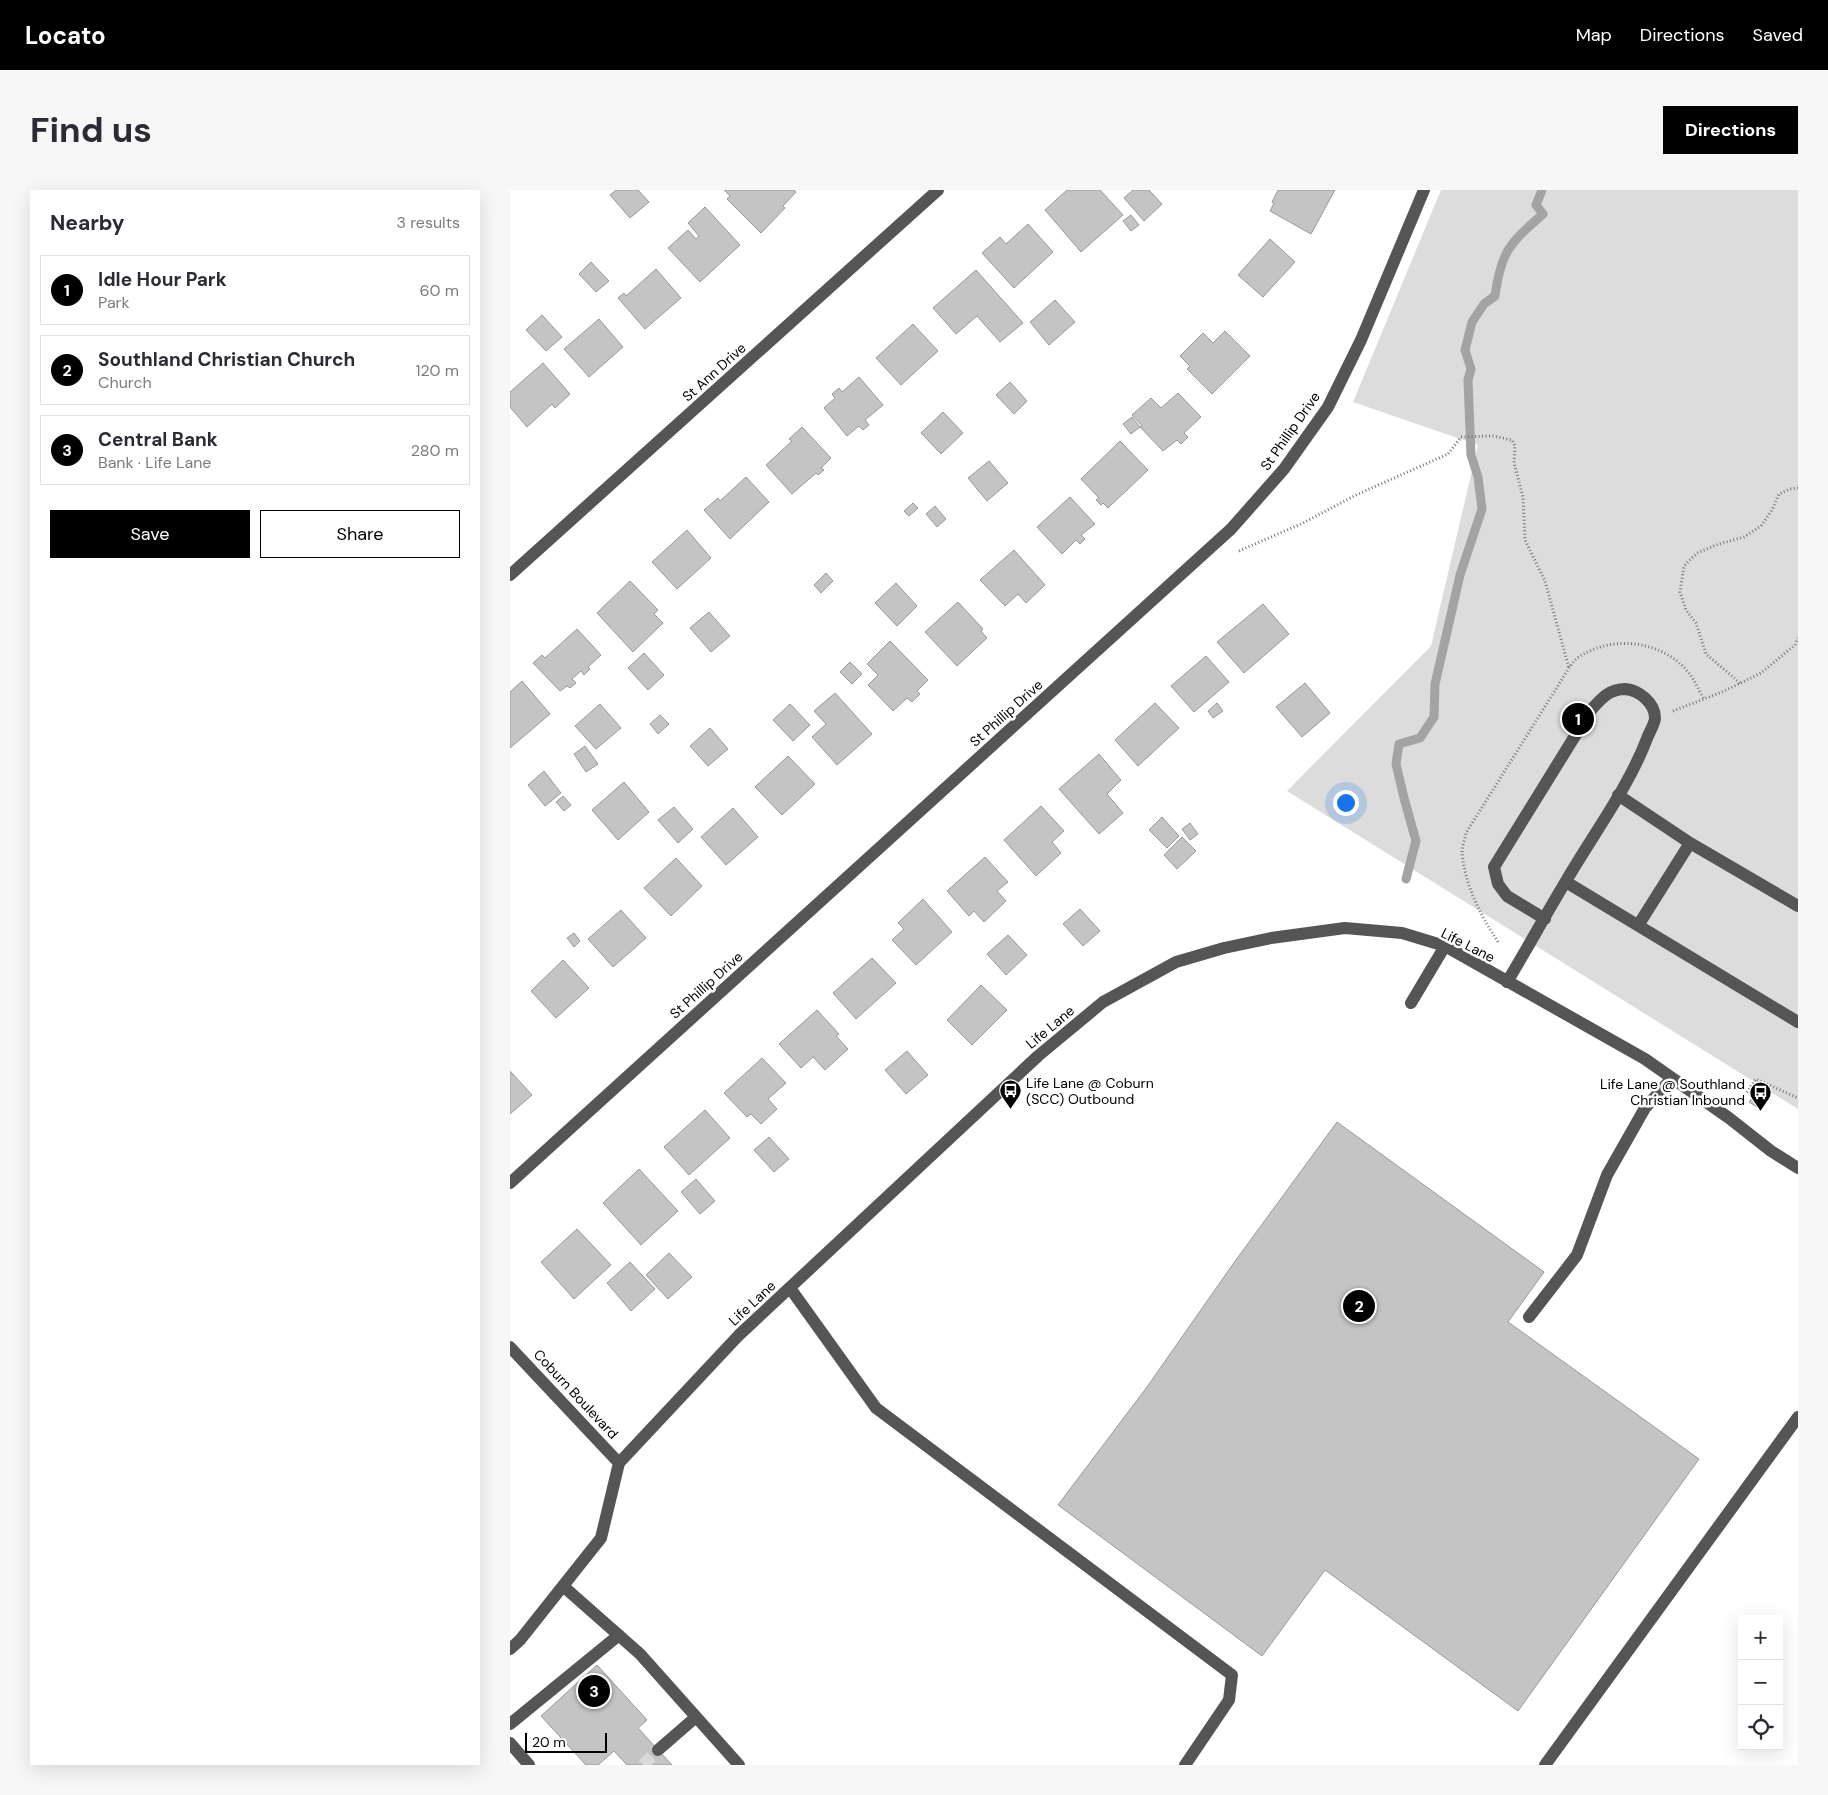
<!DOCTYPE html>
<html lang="en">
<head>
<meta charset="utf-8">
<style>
	:root { --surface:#fff; --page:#f7f7f7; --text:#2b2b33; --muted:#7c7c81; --line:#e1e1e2; --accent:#000 }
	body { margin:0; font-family:"DM Sans",sans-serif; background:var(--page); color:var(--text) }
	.controls { position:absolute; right:15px; bottom:15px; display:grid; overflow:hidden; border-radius:0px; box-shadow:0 5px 20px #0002 }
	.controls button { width:45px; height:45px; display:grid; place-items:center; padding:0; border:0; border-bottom:1px solid var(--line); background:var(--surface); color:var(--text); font:25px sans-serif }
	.scale { position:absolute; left:15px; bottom:12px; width:82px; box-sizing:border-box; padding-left:5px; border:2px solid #000; border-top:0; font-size:14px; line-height:18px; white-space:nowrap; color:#000; -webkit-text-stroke:4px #fff; paint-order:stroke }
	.you { position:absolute; left:835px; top:612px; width:18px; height:18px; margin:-12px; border:4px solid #fff; border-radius:50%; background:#1a73e8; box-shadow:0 0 0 8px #1a73e833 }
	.badge { display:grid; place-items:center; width:32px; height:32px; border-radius:50%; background:var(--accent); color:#fff; font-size:16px; font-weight:700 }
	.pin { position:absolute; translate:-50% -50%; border:2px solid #fff; box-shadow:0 1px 5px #0006 }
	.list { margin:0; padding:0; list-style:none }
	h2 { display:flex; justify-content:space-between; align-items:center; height:65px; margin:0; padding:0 20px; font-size:21px }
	h2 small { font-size:16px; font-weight:400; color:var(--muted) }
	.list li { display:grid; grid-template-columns:32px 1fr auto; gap:15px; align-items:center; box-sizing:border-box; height:70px; margin:0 10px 10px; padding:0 10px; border:1px solid var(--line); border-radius:0px }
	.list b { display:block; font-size:19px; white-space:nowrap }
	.list p { margin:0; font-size:16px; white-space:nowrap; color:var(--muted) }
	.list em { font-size:16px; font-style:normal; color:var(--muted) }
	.actions { display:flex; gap:10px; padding:15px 20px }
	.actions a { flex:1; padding:11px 0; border:1px solid var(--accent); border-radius:0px; text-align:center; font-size:18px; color:var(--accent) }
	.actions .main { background:var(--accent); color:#fff }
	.icon { flex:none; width:28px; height:28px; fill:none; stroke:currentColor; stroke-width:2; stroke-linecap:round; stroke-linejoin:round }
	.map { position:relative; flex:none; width:1288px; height:1575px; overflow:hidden; border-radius:0px }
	header { display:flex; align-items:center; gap:30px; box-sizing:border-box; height:70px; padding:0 25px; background:var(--accent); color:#fff }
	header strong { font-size:24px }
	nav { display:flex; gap:28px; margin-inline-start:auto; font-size:18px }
	.intro { display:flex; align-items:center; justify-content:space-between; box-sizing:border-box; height:120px; padding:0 30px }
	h1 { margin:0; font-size:35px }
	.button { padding:12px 22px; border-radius:0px; background:var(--accent); color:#fff; font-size:18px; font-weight:700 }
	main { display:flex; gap:30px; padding:0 30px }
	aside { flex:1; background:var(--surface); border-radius:0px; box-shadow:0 5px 20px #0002 }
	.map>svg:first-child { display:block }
</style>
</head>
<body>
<header>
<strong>Locato</strong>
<nav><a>Map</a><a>Directions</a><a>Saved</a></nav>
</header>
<div class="intro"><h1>Find us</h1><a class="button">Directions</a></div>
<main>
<aside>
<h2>Nearby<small>3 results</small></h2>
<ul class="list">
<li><span class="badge">1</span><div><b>Idle Hour Park</b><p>Park</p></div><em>60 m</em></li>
<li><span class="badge">2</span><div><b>Southland Christian Church</b><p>Church</p></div><em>120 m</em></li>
<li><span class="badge">3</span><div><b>Central Bank</b><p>Bank · Life Lane</p></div><em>280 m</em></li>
</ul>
<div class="actions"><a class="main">Save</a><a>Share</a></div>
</aside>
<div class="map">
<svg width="1288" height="1575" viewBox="0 0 1288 1575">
	<rect width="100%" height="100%" fill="#fff"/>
	<path fill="#dcdcdc" d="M 931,0 L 1288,0 L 1288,919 L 777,601 L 921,456 L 968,255 L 843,212 Z"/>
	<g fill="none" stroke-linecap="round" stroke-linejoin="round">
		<path stroke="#a3a3a3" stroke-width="9" d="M 896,689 L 906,651 L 894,608 L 886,574 L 889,554 L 910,548 L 924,527 L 925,494 L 950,385 L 972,319 L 968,287 L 961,265 L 958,190 L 961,179 L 955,160 L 962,132 L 974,114 L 985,106 C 991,61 1000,53 1033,24 L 1026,15 L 1032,0"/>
	</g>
	<path fill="#c4c4c4" stroke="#999" d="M 106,0 L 128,0 L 139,12 L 120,28 L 100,5 Z
		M 214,0 L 284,0 L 286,2 L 273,16 L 275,18 L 251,43 L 217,9 L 220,6 Z
		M 557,0 L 590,0 L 613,25 L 571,62 L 535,20 Z
		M 623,0 L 639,0 L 652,14 L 634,31 L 614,8 Z
		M 768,0 L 825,0 L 801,44 L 760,21 L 764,13 L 762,12 Z
		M 195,17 L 230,55 L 190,92 L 158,58 L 178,40 L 186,49 L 189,46 L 178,33 Z
		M 621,25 L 629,35 L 621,41 L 613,31 Z
		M 518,34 L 543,62 L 504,98 L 472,63 L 490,47 L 496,54 Z
		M 760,49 L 785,72 L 753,107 L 728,85 Z
		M 81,72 L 99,91 L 86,102 L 69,84 Z
		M 146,79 L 171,108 L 135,139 L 108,108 L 114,103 L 116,106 Z
		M 466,80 L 513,133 L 490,152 L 467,126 L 446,144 L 423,118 Z
		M 545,110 L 565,132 L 539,155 L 520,132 Z
		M 32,125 L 52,147 L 36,161 L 16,140 Z
		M 89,129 L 113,157 L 79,187 L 54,159 Z
		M 403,134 L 428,161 L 391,195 L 366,168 Z
		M 715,141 L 740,166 L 702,204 L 677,179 L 680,176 L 670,166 L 693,143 L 703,153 Z
		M 33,173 L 60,204 L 45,218 L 42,214 L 17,237 L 0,217 L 0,202 Z
		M 349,187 L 373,215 L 355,230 L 359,235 L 353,240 L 349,236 L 337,246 L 314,218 L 325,208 L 322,204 L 329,198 L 332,202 Z
		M 500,192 L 517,211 L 504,224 L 486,205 Z
		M 668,203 L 691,227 L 674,243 L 678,247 L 671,254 L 667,250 L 653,261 L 630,237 L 632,236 L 622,225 L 641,208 L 651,218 Z
		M 433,222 L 453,243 L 431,264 L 411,243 Z
		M 622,227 L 630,237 L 621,244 L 613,234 Z
		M 292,237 L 321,268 L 311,278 L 314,280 L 308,285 L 306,283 L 282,304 L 256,275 L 282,251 L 279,249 Z
		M 610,251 L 638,280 L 598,318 L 593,313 L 591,315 L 586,310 L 589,308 L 571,289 Z
		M 479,271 L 498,293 L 477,311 L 458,288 Z
		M 236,287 L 259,312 L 220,349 L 194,320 L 208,308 L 210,311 Z
		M 560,307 L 585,334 L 571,345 L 575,349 L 570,354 L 566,350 L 552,364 L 527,337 Z
		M 403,313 L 408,318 L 399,326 L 394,321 Z
		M 425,316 L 436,329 L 427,337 L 416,324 Z
		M 177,340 L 201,368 L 167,399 L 142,372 Z
		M 504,360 L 535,395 L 516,413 L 508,404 L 495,416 L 470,390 Z
		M 316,383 L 323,391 L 311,403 L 304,395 Z
		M 120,391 L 148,420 L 144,424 L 153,433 L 123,462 L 87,423 Z
		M 386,393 L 407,416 L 387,436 L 365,413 Z
		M 448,412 L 473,439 L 471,441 L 477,448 L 447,476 L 415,442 Z
		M 753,414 L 779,444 L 734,483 L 707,452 Z
		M 199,422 L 220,446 L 201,462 L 180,438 Z
		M 67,439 L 91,465 L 78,477 L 80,479 L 74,485 L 71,481 L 62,489 L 66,493 L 60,498 L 57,496 L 50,501 L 23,473 L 32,465 L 35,468 Z
		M 380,451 L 418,490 L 407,501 L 410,504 L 402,512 L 397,508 L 383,521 L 358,495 L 368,485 L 357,474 Z
		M 134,463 L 154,485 L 138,500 L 118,478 Z
		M 696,466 L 719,492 L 684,522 L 661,496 Z
		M 340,472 L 352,484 L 342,494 L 330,482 Z
		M 12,491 L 40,524 L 0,558 L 0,502 Z
		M 795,493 L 820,523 L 792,547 L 766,517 Z
		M 325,503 L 362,544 L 327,575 L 302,547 L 316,534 L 304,521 Z
		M 645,513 L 669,538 L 628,576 L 605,550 Z
		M 707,513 L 713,521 L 703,528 L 698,521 Z
		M 90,514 L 111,538 L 86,559 L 65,536 Z
		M 280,514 L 300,535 L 283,551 L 263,530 Z
		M 150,525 L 159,534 L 148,544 L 140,534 Z
		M 200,538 L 218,559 L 198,576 L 180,556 Z
		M 75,556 L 88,574 L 76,582 L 64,564 Z
		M 589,564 L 611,590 L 597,604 L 613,623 L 589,644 L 549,599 Z
		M 278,566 L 305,594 L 272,625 L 245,597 Z
		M 34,581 L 51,603 L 35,616 L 18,595 Z
		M 114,592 L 139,622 L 108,650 L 82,620 Z
		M 53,606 L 61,615 L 54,621 L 46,612 Z
		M 531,616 L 554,641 L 542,652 L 551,663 L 526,686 L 494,650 Z
		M 164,617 L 183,639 L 168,653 L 148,630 Z
		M 223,618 L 248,647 L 216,675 L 191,647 Z
		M 652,627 L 669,646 L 657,658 L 639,640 Z
		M 680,633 L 688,644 L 680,650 L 672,639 Z
		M 672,647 L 686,661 L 667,679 L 654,665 Z
		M 475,667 L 498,692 L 487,701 L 496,711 L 474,732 L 464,721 L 459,726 L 437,701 Z
		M 166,668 L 192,696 L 161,726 L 134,698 Z
		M 413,709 L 442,742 L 406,775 L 382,750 L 394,739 L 388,733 Z
		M 570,719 L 590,741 L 573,756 L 553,734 Z
		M 111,720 L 136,748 L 103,777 L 78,749 Z
		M 64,743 L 70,751 L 64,757 L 57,748 Z
		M 498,745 L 517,765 L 496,785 L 477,764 Z
		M 362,768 L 386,793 L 346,829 L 323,803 Z
		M 53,770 L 79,798 L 46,828 L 21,801 Z
		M 471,795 L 497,820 L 462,855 L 437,830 Z
		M 307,820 L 329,844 L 326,846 L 338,859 L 315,880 L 303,867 L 291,878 L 269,854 Z
		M 397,861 L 418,885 L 396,904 L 375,880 Z
		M 252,868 L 276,893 L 258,909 L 267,919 L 251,934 L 241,924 L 237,927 L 214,903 Z
		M 0,881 L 22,905 L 0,924 Z
		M 1243,907 L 1253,914 L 1250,919 L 1239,912 Z
		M 195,920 L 220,948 L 179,985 L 154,957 Z
		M 827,932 L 1034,1082 L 998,1132 L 1189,1269 L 1008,1521 L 815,1380 L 752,1466 L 548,1315 L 637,1197 L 723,1074 Z
		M 259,947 L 279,969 L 264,982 L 244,960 Z
		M 129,979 L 168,1021 L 131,1055 L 93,1013 Z
		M 186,989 L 205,1011 L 190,1024 L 171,1002 Z
		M 67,1039 L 101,1075 L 64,1109 L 31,1072 Z
		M 159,1063 L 182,1087 L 158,1109 L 136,1085 Z
		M 120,1072 L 145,1099 L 121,1121 L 97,1093 Z
		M 87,1475 L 137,1530 L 128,1538 L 162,1575 L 117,1575 L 104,1561 L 88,1575 L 76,1575 L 31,1526 Z"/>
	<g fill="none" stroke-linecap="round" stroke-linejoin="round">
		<path stroke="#d9d9d9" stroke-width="12" stroke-dasharray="12 6" stroke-linecap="butt" d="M 133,1575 L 148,1560"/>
		<path stroke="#777" stroke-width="3" stroke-dasharray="1 2.5" stroke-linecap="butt" d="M 729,361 L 791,334 L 846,305 L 938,264 L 951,247 L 983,246 L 1002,250 L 1005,256 L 1004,273 L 1013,307 L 1015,350 L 1035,391 L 1059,478
			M 1230,493 L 1196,464 L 1186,433 L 1176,420 L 1170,402 L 1174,376 L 1187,363 L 1209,354 L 1234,347 L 1251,336 L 1262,320 L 1269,304 L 1280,299 L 1288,298
			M 1163,521 L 1212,502 L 1251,483 L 1285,455 L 1288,448
			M 988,752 C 970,724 955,696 952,662 C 952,656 955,649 956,643 L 1059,478 C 1062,474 1065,469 1069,467 C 1103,444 1153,451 1178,482 C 1185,490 1189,501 1194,509
			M 1231,911 L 1246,889 L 1288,908"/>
		<path stroke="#555" stroke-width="12" d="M 0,385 L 428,0
			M 1108,605 L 1180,653 L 1288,716
			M 1056,692 L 1288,832
			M 1129,734 L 1180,653
			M 997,792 C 1017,759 1036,724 1056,691 C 1084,643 1119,597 1138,546 C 1140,541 1145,533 1145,528 C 1145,513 1129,500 1115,499 C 1099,499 1091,509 1081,520 L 984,677 L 988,694 L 997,706 L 1035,729
			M 901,813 L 935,756
			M 0,993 L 721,339 L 774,279 L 818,217 L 851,150 L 914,0
			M 280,1098 L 366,1218 L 722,1485 L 719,1510 L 675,1575
			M 1019,1127 L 1067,1065 L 1097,985 L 1135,918 L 1162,888
			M 0,1157 L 109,1273
			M 53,1396 L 130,1464 L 229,1575
			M 0,1459 L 10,1450 L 91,1348 L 109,1273 L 229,1145 L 528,866 L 593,812 L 666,772 L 714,758 L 761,748 L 835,738 L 892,743 L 935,756 L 1135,869 L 1219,928 L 1261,961 L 1288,978
			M 0,1534 L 109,1445
			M 0,1553 L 19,1575
			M 148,1560 L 186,1527
			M 1035,1575 L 1288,1227"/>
	</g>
	<defs>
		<symbol id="bus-pin" viewBox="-11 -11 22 30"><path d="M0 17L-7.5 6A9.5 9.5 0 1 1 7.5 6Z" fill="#000" stroke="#fff"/><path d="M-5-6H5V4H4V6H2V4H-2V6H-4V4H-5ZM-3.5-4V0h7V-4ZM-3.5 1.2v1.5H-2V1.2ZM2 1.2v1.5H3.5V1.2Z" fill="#fff"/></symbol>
	</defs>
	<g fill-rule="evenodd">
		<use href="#bus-pin" x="488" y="888" width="25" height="34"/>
		<use href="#bus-pin" x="1238" y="890" width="25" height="34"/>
	</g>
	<g text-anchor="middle" stroke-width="5" stroke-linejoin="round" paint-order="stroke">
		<g font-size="14" fill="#000" stroke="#fff">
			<text transform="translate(204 182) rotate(-42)" y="5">St Ann Drive</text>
			<text transform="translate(780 241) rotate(-55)" y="5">St Phillip Drive</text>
			<text transform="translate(496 523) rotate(-42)" y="5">St Phillip Drive</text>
			<text transform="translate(958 755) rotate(27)" y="5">Life Lane</text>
			<text transform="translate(196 795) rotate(-42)" y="5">St Phillip Drive</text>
			<text transform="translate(540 837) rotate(-40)" y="5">Life Lane</text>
			<text transform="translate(242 1113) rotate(-43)" y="5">Life Lane</text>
			<text transform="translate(66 1204) rotate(47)" y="5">Coburn Boulevard</text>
		</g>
		<g font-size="14" fill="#000" stroke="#fff" text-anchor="start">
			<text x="516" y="898">Life Lane @ Coburn<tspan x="516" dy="16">(SCC) Outbound</tspan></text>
			<text x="1235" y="899" text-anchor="end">Life Lane @ Southland<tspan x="1235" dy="16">Christian Inbound</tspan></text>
		</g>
	</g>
</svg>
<div class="controls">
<button>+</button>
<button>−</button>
<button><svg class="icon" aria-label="locate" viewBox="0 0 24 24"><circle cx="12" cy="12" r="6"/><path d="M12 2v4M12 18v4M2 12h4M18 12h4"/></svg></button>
</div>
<div class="scale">20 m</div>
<div class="you"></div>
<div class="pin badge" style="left:1068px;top:529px">1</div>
<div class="pin badge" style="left:849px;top:1116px">2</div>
<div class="pin badge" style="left:84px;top:1501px">3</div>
</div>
</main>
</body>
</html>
